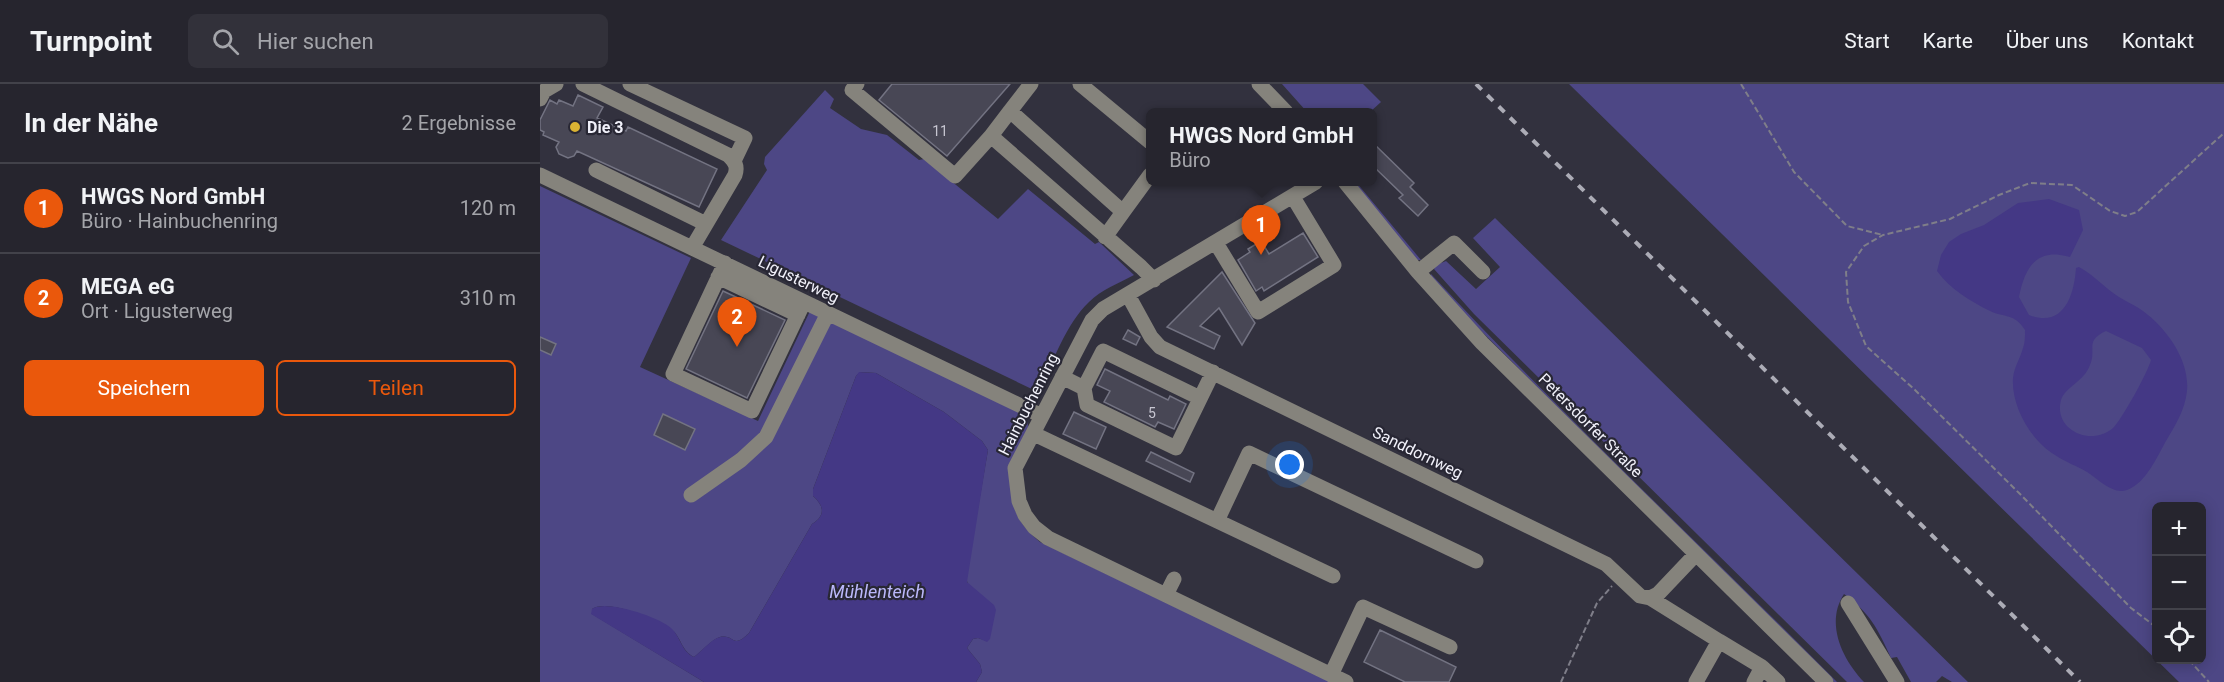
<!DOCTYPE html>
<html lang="de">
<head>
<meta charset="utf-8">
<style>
	:root { --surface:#26252e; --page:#32313a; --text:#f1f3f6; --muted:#a4a5aa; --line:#42424a; --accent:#ea580c }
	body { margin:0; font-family:Roboto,sans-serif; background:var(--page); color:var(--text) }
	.controls { position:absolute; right:18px; bottom:18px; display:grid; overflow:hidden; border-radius:9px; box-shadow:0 3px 15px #0003 }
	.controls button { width:54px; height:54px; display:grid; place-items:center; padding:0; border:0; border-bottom:2px solid var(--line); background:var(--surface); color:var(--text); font:30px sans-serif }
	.you { position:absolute; left:750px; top:381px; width:21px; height:21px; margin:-15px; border:4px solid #fff; border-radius:50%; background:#1a73e8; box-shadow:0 0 0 9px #1a73e833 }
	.badge { display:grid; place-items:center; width:39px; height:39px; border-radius:50%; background:var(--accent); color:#fff; font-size:20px; font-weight:700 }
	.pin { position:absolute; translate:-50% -50px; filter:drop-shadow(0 2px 3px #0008) }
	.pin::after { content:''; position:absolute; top:32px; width:21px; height:18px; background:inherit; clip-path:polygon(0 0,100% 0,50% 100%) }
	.popup { position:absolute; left:606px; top:24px; width:231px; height:78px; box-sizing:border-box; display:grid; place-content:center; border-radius:9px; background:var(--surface); filter:drop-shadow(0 2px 4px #0005); font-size:20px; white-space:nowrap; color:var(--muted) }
	.popup b { font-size:22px; color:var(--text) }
	.popup::after { content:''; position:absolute; left:50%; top:100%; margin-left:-12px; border:12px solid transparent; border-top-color:var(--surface) }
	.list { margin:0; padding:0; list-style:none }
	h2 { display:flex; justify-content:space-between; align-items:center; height:78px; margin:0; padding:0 24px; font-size:26px }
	h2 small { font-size:20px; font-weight:400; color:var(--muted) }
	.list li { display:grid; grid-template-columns:39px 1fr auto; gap:18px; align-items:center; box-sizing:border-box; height:90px; padding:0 24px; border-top:2px solid var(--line) }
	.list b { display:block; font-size:22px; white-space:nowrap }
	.list p { margin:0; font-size:20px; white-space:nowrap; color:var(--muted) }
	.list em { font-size:20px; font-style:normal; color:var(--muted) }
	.actions { display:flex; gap:12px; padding:18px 24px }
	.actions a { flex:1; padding:14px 0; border:2px solid var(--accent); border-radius:9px; text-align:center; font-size:21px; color:var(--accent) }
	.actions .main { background:var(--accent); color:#fff }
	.icon { flex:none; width:33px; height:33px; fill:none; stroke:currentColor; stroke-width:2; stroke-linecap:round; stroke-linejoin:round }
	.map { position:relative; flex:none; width:1684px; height:598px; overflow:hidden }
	header { display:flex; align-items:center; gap:36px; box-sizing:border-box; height:84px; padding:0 30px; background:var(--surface); border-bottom:2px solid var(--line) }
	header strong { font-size:28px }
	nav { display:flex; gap:33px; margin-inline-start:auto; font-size:21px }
	.search { width:420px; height:54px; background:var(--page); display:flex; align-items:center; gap:15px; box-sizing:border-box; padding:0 21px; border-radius:9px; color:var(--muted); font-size:22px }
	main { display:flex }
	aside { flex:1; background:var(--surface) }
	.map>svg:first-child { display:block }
</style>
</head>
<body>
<header>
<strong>Turnpoint</strong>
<div class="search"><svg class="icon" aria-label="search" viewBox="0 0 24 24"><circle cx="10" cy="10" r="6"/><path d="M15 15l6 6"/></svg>Hier suchen</div>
<nav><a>Start</a><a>Karte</a><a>Über uns</a><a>Kontakt</a></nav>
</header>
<main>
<aside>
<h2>In der Nähe<small>2 Ergebnisse</small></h2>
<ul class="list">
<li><span class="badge">1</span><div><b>HWGS Nord GmbH</b><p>Büro · Hainbuchenring</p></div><em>120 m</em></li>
<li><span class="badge">2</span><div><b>MEGA eG</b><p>Ort · Ligusterweg</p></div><em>310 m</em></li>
</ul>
<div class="actions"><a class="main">Speichern</a><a>Teilen</a></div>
</aside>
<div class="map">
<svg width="1684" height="598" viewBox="0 0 1684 598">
	<rect width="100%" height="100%" fill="#32313e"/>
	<path fill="#4d4785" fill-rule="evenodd" d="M 742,0 L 823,0 L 841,18 L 830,28 L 767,28 Z
		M 1029,0 L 1684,0 L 1684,598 L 1639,598 ZM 1616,422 L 1662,422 L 1662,576 L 1616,576 Z
		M 285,6 L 294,15 L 290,24 L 321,45 L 347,51 L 379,76 L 384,75 L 458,135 L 488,105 L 555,160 L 559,158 L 594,191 C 579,199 561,206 549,218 C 526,240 514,276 500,304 L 496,307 L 181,156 L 227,86 L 224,80 L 225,73 Z
		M 812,98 L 816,98 L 881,176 L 876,176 Z
		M 0,102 L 151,174 L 100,283 L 218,337 L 270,227 L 485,331 C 490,341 488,348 485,358 C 474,404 459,423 500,458 L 791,598 L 436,598 L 442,588 L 440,580 L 427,564 L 433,555 L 438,554 L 447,557 L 426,494 L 448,366 L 442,357 L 404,328 L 336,289 L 320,288 L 316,292 L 273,405 L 273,412 C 284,422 286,431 272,440 L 209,549 C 192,566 195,550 180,553 C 172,555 161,568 154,573 C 141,567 141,552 131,545 C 117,535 66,514 52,525 L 52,530 L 164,598 L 0,598 Z
		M 955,134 L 1428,598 L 1412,598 L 1402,592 L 1396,598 L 1371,598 L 1357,573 L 1351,574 C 1338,545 1330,529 1304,510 C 1285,539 1302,575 1324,598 L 1307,598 L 934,230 L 894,185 L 896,181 L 906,177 L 936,205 L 960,183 L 933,154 Z
		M 891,190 C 1021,330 1162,462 1297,598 L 1294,598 L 929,235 L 891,195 Z"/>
	<path fill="#443885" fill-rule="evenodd" d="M 1509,115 L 1539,126 L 1543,146 L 1530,173 C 1497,163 1485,183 1479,213 L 1489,231 C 1523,244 1534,213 1536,184 L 1539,183 C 1554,191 1565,204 1579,213 C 1587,218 1595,221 1603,227 C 1626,244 1650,276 1647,307 C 1645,326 1635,342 1626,357 C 1617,373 1606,399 1587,406 C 1573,411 1558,395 1547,388 C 1537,382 1525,378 1515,371 C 1491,357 1471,322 1473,294 C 1474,283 1480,275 1483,264 C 1485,259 1485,252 1485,246 C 1474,229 1465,234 1450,227 C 1430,217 1410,205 1397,187 L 1401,171 L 1409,158 L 1421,150 L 1444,141 L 1478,119 ZM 1566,247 L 1602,264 L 1611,276 C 1608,288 1581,337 1573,344 C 1551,363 1513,346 1521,316 C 1525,303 1544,298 1550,281 C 1557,265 1544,257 1566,247 Z
		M 319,288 L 336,289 L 404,328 L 442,357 L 448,366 L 427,498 L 454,521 L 456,526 L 450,555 L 447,558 L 438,554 L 433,555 L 427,564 L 440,580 L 442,588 L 436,598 L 164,598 L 51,530 L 52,525 C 65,515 119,533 131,544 C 141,553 141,567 154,573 C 161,568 171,555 180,553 C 195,550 192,566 209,549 L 272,440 C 286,431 284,422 273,412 L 273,405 L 316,292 Z"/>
	<path fill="#484755" stroke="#737382" stroke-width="1.5" d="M 352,0 L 470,0 L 407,72 L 339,16 Z
		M 38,11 L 63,23 L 57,34 L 86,47 L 88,43 L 177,85 L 159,123 L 37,67 L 34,72 L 28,74 L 19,70 L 16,63 L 19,58 L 3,51 L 4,48 L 0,46 L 0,36 L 10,16 L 17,20 L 19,16 L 33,22 Z
		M 832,58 L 874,99 L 870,103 L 888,121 L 878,132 L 859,114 L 863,111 L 832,81 Z
		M 763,149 L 778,173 L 724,207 L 722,203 L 716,207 L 698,176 L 710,168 L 708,165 L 721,157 L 729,170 Z
		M 682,188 L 715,239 L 702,261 L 679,224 L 660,242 L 680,252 L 674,265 L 627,243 Z
		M 183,207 L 245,236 L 207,314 L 146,285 Z
		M 588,246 L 600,253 L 596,261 L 583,255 Z
		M 0,253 L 16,260 L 11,271 L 0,266 Z
		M 565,285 L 628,316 L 630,312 L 646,320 L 634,345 L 618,338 L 615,343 L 564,318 L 570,307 L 557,301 Z
		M 534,328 L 566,343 L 556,365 L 523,350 Z
		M 123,330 L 155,345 L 145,366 L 114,351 Z
		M 611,368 L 654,389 L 650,398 L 606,377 Z
		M 840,546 L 916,583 L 909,598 L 865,598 L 824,578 Z"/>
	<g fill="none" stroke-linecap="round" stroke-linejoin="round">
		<path stroke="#7f7e89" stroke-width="2" stroke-dasharray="6 3" stroke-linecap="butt" d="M 1201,0 L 1254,88 L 1307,142 L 1343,151
			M 1616,543 L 1591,524 L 1482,412 L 1374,305 L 1326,262 L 1308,218 L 1306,188 L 1324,162 L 1343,151 L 1410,135 L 1459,111 L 1490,99 L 1532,101 L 1570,127 L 1585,132 L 1597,128 L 1684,49
			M 1649,576 L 1669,598
			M 1021,598 L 1057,519 L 1072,502"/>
		<path stroke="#85837c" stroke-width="15" d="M 43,0 L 188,71 C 195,78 198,82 195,91 L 152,164
			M 90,0 L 205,54 L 194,77
			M 317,0 L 312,6 L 415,92 L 451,52 L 601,183 L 614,196
			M 540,0 L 610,58
			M 719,0 L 746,28
			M 0,15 L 4,7 L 16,0
			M 470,27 L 491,0
			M 451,52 L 470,27 L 583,128 L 565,153
			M 56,86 L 166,140
			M 0,91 L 502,332
			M 776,98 L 563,225 L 552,236 L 475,384 L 479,417 L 485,431 L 494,443 L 508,454 L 806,598
			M 805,98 L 878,188 L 942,259 L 1286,598
			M 583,128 L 610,91
			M 676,159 L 718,228 L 794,181 L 753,113
			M 185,179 L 133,290 L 212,327 L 264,218
			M 878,188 L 914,159 L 943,188
			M 178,193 L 258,231
			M 588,211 L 611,253 L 620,263 L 1066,480 L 1100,512 L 1110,514 L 1118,510 L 1156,470
			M 522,293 L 544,304 L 547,321 L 636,364 L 673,288
			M 544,304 L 563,267 L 660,314
			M 494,350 L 793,492
			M 151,411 L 201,376 L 226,353 L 288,229
			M 677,437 L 709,369 L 936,477
			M 626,511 L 634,495
			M 1110,514 L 1179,557
			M 1308,519 L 1357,598
			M 791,591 L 823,523 L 910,563
			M 1156,598 L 1179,557 L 1222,583
			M 1214,598 L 1222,583 L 1238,598"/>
		<path stroke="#acacb6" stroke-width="4" stroke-dasharray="8 8" stroke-linecap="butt" d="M 936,0 L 1540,598"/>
	</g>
	<circle fill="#dab333" stroke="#282734" stroke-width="2" cx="35" cy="43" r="6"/>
	<g text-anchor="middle" stroke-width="4.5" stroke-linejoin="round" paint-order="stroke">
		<g font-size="14" fill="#c7c6d1">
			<text x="400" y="52">11</text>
			<text x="612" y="334">5</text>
		</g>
		<g font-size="16" font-weight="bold" fill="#f1f1fa" stroke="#282734" text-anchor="start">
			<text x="47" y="49">Die 3</text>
		</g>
		<g font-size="16" fill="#f1f1fa" stroke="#282734">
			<text transform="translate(259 195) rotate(26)" y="6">Ligusterweg</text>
			<text transform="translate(488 320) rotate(-63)" y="6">Hainbuchenring</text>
			<text transform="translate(1051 341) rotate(45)" y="6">Petersdorfer Straße</text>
			<text transform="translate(878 368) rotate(26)" y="6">Sanddornweg</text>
		</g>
		<g font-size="18" font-style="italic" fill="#bbb8fa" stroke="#282734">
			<text x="337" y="514">Mühlenteich</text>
		</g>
	</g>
</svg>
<div class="controls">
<button>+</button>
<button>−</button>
<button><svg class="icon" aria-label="locate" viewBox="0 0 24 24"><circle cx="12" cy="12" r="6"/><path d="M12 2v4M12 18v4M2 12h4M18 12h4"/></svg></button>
</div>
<div class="you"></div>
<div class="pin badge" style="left:721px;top:171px">1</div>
<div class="popup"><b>HWGS Nord GmbH</b>Büro</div>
<div class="pin badge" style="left:197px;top:263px">2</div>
</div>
</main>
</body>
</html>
